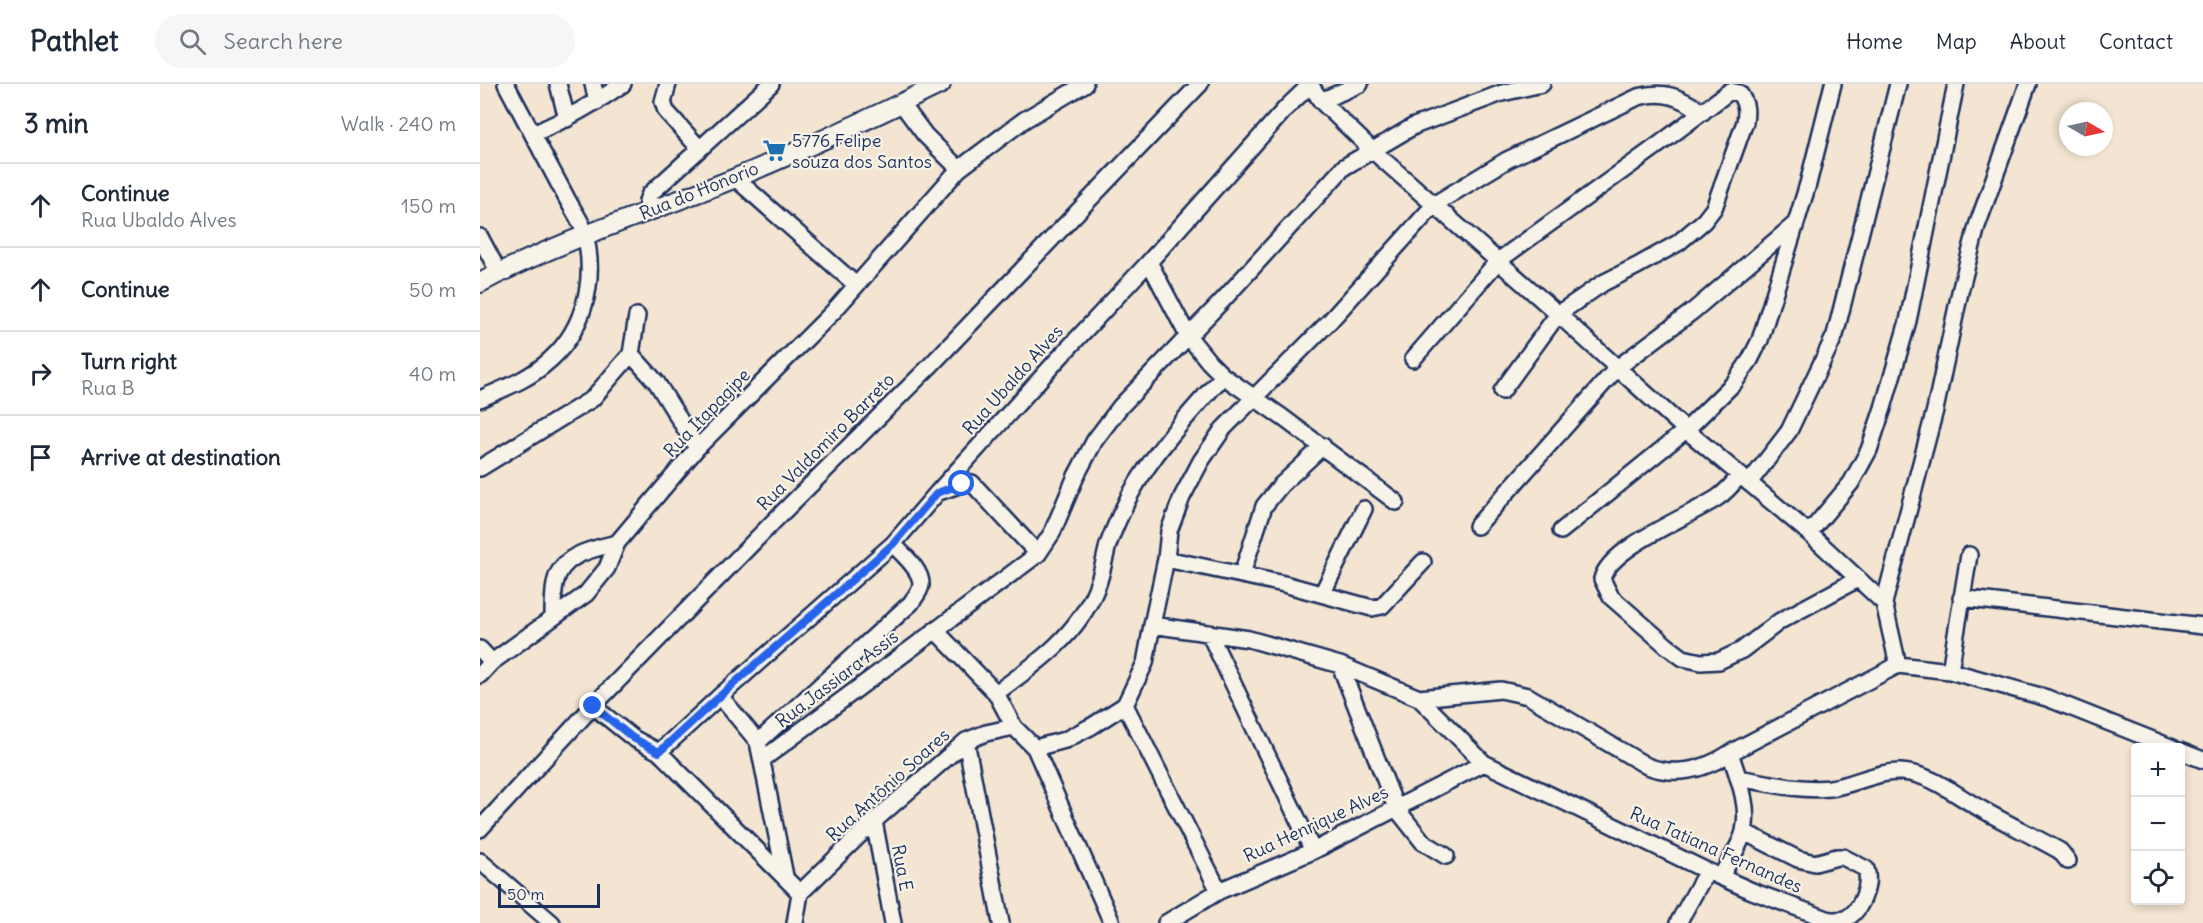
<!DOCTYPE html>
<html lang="en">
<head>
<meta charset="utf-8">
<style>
	:root { --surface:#fff; --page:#f6f6f7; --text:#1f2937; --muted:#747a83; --line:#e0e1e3 }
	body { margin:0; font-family:Delius,sans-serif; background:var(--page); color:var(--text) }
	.controls { position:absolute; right:18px; bottom:18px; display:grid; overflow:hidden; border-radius:6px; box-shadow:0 3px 9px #0003 }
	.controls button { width:54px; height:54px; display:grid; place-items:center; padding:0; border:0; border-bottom:2px solid var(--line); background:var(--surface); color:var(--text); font:30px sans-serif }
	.compass { position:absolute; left:1579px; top:18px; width:54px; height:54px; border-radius:50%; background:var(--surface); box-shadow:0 3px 9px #0003; rotate:99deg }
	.scale { position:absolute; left:18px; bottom:15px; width:102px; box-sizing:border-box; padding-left:6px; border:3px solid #1b2f5e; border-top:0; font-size:16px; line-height:21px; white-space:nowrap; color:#1b2f5e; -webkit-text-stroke:4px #f7f3e8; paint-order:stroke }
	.stop { position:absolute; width:18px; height:18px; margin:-14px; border:4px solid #2563eb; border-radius:50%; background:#fff }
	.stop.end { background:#2563eb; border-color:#fff; box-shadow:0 2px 6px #0008 }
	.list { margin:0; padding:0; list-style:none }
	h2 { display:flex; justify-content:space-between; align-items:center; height:78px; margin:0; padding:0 24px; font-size:26px }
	h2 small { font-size:20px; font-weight:400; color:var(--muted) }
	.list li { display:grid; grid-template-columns:39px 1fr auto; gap:18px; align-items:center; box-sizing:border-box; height:84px; padding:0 24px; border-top:2px solid var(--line) }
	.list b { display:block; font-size:22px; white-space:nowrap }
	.list p { margin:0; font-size:20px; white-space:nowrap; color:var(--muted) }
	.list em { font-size:20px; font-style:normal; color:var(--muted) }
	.icon { flex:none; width:33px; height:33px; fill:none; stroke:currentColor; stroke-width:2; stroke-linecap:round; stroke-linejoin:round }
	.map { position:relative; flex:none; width:1723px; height:839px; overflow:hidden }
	header { display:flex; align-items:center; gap:36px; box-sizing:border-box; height:84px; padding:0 30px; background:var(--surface); border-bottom:2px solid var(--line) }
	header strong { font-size:28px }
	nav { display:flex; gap:33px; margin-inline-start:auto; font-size:21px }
	.search { width:420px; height:54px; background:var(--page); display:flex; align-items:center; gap:15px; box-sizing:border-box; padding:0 21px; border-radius:33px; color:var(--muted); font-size:22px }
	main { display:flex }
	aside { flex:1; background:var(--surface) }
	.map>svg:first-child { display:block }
</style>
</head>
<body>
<header>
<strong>Pathlet</strong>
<div class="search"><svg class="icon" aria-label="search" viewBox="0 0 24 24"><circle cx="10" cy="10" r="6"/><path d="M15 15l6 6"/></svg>Search here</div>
<nav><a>Home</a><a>Map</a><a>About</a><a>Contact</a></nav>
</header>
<main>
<aside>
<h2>3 min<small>Walk · 240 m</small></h2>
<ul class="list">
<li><svg class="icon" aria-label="ahead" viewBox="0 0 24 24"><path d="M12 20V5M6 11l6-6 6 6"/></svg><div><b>Continue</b><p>Rua Ubaldo Alves</p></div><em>150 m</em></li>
<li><svg class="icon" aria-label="ahead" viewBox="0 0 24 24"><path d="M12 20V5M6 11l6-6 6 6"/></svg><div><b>Continue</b></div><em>50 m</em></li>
<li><svg class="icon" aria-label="right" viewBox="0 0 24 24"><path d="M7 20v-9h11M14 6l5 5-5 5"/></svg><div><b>Turn right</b><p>Rua B</p></div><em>40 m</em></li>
<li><svg class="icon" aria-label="arrive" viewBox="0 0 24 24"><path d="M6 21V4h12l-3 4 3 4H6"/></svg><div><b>Arrive at destination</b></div></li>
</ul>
</aside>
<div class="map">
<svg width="1723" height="839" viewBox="0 0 1723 839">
	<rect width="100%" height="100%" fill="#f3e5d1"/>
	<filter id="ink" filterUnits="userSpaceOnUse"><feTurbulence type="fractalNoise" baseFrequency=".0167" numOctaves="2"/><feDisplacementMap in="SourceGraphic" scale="12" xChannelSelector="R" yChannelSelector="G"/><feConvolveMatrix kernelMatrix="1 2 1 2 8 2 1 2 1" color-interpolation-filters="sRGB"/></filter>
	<g filter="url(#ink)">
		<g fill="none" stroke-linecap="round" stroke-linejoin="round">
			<defs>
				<path id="minor" d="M 78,0 L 87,35
					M 113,0 L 117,18
					M 188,0 L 183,18 L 186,27 L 220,65
					M 830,0 L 841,17 L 892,66 L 1078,230 L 1206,346 L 1329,449 L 1404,519 L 1418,581
					M 841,17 L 880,0
					M 421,19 L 445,51 L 479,85
					M 53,50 C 85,36 114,20 143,0
					M 255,94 L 376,201
					M 168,128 L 167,117 L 170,110 L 291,0
					M 0,153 L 19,189
					M 669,178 L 708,252 L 729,278 L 743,292 L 802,333 L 916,418
					M 151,270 L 177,299 L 217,364
					M 933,275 L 1018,177 L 1181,59 L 1250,7 L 1259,9 C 1266,19 1267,25 1265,38 L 1234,124 L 1224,137 L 1198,159 L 1157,182 L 1123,199 L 1078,230 L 1022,307
					M 0,315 C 22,305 45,297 64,281 C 103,250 116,201 106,154 C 104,140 92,125 86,113 C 66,75 46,38 26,0
					M 0,384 L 112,315 L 151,270 L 157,232
					M 1260,391 C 1253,400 1246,408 1237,414 C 1210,432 1130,463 1122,495 L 1131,513 L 1187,562 L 1203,574 L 1221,578 L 1239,577 L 1262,566 L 1300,537 L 1378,495
					M 1269,399 L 1309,347 L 1355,251 L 1418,0
					M 459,408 L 487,398 L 492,399 L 558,470
					M 997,442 L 1137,284 L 1213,227 L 1315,140
					M 1081,447 L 1206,346 L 1254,299 L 1270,276 L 1280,256 L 1328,100 L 1353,0
					M 1329,449 L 1371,399 L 1389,366 L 1403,324 L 1428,237 L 1476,0
					M 686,475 L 804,500 L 892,524 L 902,522 L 943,478
					M 762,490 L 784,422 L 801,401 L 843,362
					M 842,510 L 884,425
					M 1481,514 L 1723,542
					M 1404,519 L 1455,326 L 1480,208 L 1497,142 L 1548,0
					M 73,532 C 73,522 73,510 75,500 C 80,470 113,465 137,459
					M 672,541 L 686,475 L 689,447 L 702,413 L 721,377 L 743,345 L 850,237 L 955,120 L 1027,76 L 1158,13 C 1186,6 1199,13 1223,28
					M 455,546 L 516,609 L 534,643 L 555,664 L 632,839
					M 729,549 L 833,767
					M 0,565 L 12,578
					M 860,581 L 916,724 L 943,758 L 966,772
					M 1470,587 L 1489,471
					M 0,591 L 12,578 L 106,510 L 127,484 L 137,459 L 217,364 L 352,229 L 479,85 L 544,36 L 605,0
					M 516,609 C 556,580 597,552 616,505 C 622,491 624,476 628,461 C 634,444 642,427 650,411 C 675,366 709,330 743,292
					M 939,614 L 1021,606 L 1048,612 L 1167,682 C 1196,693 1224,686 1250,669 L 1418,581 L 1470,587 L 1567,614 L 1693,664
					M 645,621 L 739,807
					M 113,622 L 153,654 L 179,668 L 320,809
					M 486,657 L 521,839
					M 278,658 L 431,519 C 434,514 440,508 441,501 C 442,486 422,470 413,460
					M 555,664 L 585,656 L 612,642 L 645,621 L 665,579 L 672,541 L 769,555 L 860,581 L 939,614 L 1004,679 L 1227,787 L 1272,807 L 1350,836 C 1355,836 1361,836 1365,835 C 1381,828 1391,801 1386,785 L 1363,773 L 1357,773 L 1335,779 L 1318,775 L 1264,748
					M 1700,667 L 1723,676
					M 179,668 L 240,612
					M 283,675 L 558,470 L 572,449 L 596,392 L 615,356 L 640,323 L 743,216 L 864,83 L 934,42 L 1022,9 L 1062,0
					M 1258,694 C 1288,699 1320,707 1350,704 C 1374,701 1397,687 1421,688 C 1453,690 1476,712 1503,726 C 1528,740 1555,753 1580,767 L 1588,777
					M 394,737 L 413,839
					M 0,745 L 113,622 L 296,435 L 449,283 L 720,0
					M 0,777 L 72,839
					M 305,792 L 278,658 L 240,612 L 413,460 L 457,409 L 580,273 L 669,178 L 806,24 L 830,1
					M 1241,793 C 1247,780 1261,761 1264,747 C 1270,722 1258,693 1250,669
					M 320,809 L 394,737 L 486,657 L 506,649 L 534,643
					M 315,839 L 320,809
					M 686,839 L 739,807 L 833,767 L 1004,679
					M 1198,839 L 1227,787"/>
				<path id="tertiary" d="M 0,199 C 80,156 169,129 253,95 C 324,66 393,33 461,0"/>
			</defs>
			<use href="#minor" stroke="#1b2f5e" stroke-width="20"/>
			<use href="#tertiary" stroke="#1b2f5e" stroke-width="22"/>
			<use href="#minor" stroke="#f7f3e8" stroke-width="15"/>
			<use href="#tertiary" stroke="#f7f3e8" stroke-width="18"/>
		</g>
	</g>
	<g fill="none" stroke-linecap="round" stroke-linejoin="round" filter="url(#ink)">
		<path stroke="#2563eb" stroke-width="8" d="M 113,622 L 153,654 L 179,668 L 250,603 L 413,460 L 457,409 L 482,400"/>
	</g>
	<defs>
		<symbol id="supermarket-bare" viewBox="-9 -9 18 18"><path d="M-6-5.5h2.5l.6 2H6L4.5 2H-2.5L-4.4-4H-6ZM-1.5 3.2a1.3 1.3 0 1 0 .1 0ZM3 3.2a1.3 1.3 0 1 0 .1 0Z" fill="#1f6fb2" stroke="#f7f3e8" stroke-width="2.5" paint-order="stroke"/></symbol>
	</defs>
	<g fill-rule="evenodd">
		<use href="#supermarket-bare" x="278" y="50" width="33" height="33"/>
	</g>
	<g text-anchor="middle" stroke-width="4.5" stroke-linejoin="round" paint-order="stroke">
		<g font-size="18" fill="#1b2f5e" stroke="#f7f3e8" text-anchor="start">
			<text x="312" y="63">5776 Felipe<tspan x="312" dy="21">souza dos Santos</tspan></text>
		</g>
		<g font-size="18" fill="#1b2f5e" stroke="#f7f3e8">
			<text transform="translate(219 107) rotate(-22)" y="6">Rua do Honorio</text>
			<text transform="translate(533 296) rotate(-48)" y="6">Rua Ubaldo Alves</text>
			<text transform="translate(227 329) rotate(-46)" y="6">Rua Itapagipe</text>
			<text transform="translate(346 358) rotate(-45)" y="6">Rua Valdomiro Barreto</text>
			<text transform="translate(357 595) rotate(-37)" y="6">Rua Jassiara Assis</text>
			<text transform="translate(408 701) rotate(-42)" y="6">Rua Antônio Soares</text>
			<text transform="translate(836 740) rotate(-25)" y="6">Rua Henrique Alves</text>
			<text transform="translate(1236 766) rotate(24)" y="6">Rua Tatiana Fernandes</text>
			<text transform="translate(422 784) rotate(79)" y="6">Rua E</text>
		</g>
	</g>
</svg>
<div class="controls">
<button>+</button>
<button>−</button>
<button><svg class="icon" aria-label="locate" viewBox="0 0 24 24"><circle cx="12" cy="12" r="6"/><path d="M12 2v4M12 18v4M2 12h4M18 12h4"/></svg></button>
</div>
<svg class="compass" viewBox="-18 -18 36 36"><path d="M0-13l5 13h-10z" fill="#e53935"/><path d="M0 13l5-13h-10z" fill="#747a83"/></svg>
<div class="scale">50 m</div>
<div class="stop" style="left:482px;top:400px"></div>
<div class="stop end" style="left:113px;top:622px"></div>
</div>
</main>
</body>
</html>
